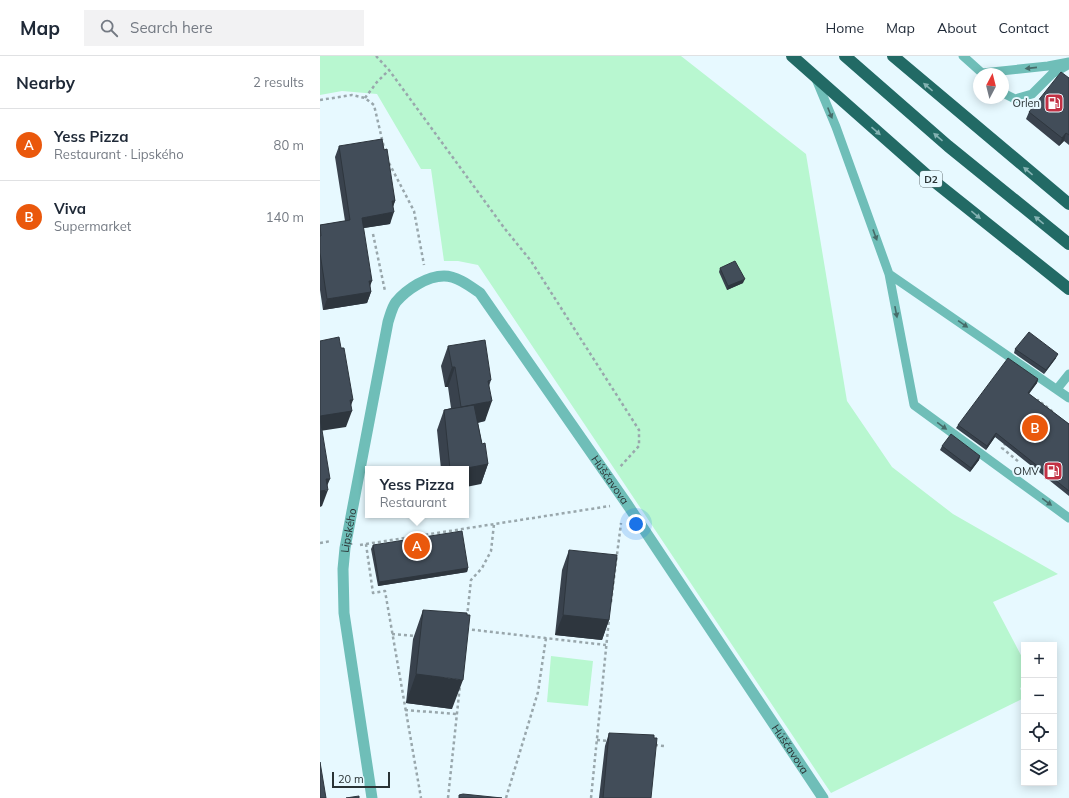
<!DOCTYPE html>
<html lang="en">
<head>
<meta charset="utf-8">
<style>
	:root { --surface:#fff; --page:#f2f2f3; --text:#1f2937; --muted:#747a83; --line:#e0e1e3; --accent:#ea580c }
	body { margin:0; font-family:Mulish,sans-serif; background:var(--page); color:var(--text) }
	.controls { position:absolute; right:12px; bottom:12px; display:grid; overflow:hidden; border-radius:0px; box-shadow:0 2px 10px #0003 }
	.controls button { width:36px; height:36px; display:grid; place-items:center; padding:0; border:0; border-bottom:1px solid var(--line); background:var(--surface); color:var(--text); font:20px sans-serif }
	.compass { position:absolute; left:653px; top:12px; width:36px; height:36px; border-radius:50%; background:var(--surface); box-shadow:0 2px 10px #0003; rotate:7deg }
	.scale { position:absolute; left:12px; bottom:10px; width:58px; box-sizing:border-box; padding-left:4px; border:2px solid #2a3335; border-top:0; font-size:11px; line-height:14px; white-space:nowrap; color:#2a3335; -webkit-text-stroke:3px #e7f9ff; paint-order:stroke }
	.you { position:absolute; left:316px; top:468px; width:14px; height:14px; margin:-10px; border:3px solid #fff; border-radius:50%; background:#1a73e8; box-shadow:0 0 0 6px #1a73e833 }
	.badge { display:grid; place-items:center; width:26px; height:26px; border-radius:50%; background:var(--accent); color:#fff; font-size:13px; font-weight:700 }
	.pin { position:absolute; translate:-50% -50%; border:2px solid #fff; box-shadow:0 1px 4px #0006 }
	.popup { position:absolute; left:45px; top:410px; width:104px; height:52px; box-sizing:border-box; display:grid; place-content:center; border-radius:0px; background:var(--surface); filter:drop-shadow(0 1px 3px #0005); font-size:13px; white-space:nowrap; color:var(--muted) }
	.popup b { font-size:15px; color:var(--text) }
	.popup::after { content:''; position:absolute; left:50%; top:100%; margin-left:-8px; border:8px solid transparent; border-top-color:var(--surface) }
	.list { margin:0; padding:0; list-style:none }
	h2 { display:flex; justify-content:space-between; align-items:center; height:52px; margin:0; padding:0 16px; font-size:17px }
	h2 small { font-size:13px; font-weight:400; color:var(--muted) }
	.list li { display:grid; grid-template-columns:26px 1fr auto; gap:12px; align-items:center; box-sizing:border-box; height:72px; padding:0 16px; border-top:1px solid var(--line) }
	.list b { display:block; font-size:15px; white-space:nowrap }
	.list p { margin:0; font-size:13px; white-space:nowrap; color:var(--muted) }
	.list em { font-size:13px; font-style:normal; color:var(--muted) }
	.icon { flex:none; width:22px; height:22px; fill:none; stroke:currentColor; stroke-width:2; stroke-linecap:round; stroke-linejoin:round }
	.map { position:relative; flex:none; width:749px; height:742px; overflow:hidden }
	header { display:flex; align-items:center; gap:24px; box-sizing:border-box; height:56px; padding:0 20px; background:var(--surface); border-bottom:1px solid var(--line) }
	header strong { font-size:19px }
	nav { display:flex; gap:22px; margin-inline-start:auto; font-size:14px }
	.search { width:280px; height:36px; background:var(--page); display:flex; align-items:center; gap:10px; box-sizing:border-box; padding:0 14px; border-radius:0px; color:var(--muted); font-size:15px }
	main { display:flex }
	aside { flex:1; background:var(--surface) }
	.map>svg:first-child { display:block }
</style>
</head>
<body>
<header>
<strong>Map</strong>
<div class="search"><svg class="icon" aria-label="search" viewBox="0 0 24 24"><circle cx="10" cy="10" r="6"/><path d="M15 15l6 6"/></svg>Search here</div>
<nav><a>Home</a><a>Map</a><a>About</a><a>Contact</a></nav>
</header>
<main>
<aside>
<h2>Nearby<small>2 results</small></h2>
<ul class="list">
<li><span class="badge">A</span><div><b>Yess Pizza</b><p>Restaurant · Lipského</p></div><em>80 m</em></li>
<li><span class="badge">B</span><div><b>Viva</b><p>Supermarket</p></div><em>140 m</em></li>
</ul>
</aside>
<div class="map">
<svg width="749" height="742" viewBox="0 0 749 742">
	<rect width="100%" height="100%" fill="#e7f9ff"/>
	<path fill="#b8f7d0" d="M 0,0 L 361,0 L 486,98 L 527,345 L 572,411 L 633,458 L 738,518 L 673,546 L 704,605 L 704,630 L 700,632 L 704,642 L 511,737 L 158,209 L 138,205 L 124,205 L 111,113 L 101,113 L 57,38 L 22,35 L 0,39 Z
		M 231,600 L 273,605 L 268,650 L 227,646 Z"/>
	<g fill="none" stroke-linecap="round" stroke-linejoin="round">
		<path stroke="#99a7ac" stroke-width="2.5" stroke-dasharray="3 3" stroke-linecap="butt" d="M 56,0 L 69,14 L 185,173 L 211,205 L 319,374 L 319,390 L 299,412
			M 45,42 L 57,26 L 69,14
			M 0,44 L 32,39 L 45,42 L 54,49 L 65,96
			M 69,107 L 94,155 L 104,209
			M 53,178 L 65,235
			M 717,346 L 718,344 L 733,356
			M 686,387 L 682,392 L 699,406
			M 0,487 L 11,485
			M 46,488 L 290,450
			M 40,489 L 46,488 L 53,537 L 65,535 L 101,742
			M 291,546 L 301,467
			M 147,561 L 151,524 L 162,512 L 171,495 L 174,468
			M 146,573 L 286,589
			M 72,578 L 95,580
			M 85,654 L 137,658
			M 277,684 L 290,685
			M 335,689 L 344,690
			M 128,742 L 140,629
			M 186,742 L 218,636 L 226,582
			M 271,742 L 289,563"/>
		<path stroke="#6fbeb8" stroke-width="9" d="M 643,0 L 662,17 L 728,10 L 749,6
			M 496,23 L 516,71 L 569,218 L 749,342
			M 683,37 L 695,43 L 712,38 L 732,18 L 748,9
			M 569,218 L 594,349 L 749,462
			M 737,333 L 749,318"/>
		<path stroke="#6fbeb8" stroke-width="11" id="s1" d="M 52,742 L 24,557 L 23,513 L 25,492 L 68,266 C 70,260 72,251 76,246 C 87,233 107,220 124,220 C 137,220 150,230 160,237 L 307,448 L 503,742"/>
		<path stroke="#226a65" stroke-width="12" d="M 472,0 L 610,122 L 749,233
			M 525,0 L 628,90 L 749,188
			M 573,0 L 749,148"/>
	</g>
	<path fill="#39424d" d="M 749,22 L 749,89 L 744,85 L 739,90 L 706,63 L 709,56 Z
		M 19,90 L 64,94 L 75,145 L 73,151 L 70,168 L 43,172 L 51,236 L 47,247 L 3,254 L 0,234 L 0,169 L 25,165 L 15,101 Z
		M 400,212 L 423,227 L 407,234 L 399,216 Z
		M 128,290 L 171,324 L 169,330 L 165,365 L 158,367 L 162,388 L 168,408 L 161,428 L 146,413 L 121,413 L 117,374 L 124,354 L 131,352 L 128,331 L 125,331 L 121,310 Z
		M 695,293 L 736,302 L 724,318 L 694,297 Z
		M 718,323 L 717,327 L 709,338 L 749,368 L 749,440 L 675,381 L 666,394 L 636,372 L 638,369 Z
		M 622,390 L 660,400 L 659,404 L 650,416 L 620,394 Z
		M 53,489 L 148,512 L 147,516 L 58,530 L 51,493 Z
		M 249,494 L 289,564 L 282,584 L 235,579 L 242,514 Z
		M 103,554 L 132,653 L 86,647 L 93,583 Z
		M 289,677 L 331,742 L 279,742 L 285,690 Z"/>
	<path fill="#2e363e" d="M 746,77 L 744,85 L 739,90 L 742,82 Z
		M 72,145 L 75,145 L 71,156 Z
		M 74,156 L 70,168 L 38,173 L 42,162 Z
		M 425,223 L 423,227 L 407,234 L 408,230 Z
		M 49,225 L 52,225 L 48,236 Z
		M 51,236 L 47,247 L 3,254 L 7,243 Z
		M 738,298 L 736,302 L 724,318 L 726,314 Z
		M 132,311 L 135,311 L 128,331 L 125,331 Z
		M 718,323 L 717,327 L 706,341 L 708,337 Z
		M 30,344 L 33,344 L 29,355 L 32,355 L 26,371 L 0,375 L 0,360 Z
		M 172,345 L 165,365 L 134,371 L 141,351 Z
		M 676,377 L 675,381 L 666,394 L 667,390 Z
		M 660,400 L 659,404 L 650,416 L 651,412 Z
		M 168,408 L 161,428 L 146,431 L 146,413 L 142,413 Z
		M 6,423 L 10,423 L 5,435 L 8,434 L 2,450 L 0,451 L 0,435 Z
		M 148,512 L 147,516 L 58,530 L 59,526 Z
		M 243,559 L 289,564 L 282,584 L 235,579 Z
		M 96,618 L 143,624 L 132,653 L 86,647 Z"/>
	<path fill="#424d59" stroke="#2e363e" d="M 741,16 L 749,22 L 749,79 L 746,77 L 742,82 L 709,56 Z
		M 62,83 L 64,94 L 67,93 L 75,145 L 72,145 L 74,156 L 42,162 L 52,225 L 49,225 L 51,236 L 7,243 L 0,197 L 0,180 L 1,180 L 0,169 L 30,164 L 19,90 Z
		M 415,205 L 425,223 L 408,230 L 400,212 Z
		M 709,276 L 738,298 L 726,314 L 695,293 Z
		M 19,281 L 21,292 L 24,292 L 33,344 L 30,344 L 32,355 L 0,360 L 0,285 Z
		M 165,284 L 171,324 L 168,325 L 172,345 L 141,351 L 135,311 L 132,311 L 128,290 Z
		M 688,302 L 718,323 L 708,337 L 749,368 L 749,435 L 676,377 L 667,390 L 638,369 Z
		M 154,349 L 162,388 L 165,387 L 168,408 L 142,413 L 130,413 L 124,354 Z
		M 0,362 L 10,423 L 6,423 L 8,434 L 0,435 Z
		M 631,378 L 660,400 L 651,412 L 622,390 Z
		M 142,475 L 148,512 L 59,526 L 53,489 Z
		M 249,494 L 297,499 L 289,564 L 243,559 Z
		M 103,554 L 147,557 L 147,559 L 150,559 L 143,624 L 96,618 Z
		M 289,677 L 334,679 L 334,682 L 337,682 L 331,742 L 283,742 Z
		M 0,706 L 6,742 L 0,742 Z
		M 143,738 L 182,742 L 139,742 L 139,739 Z
		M 39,740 L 39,742 L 26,742 Z"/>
	<defs><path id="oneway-solid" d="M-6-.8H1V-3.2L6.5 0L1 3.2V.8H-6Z"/></defs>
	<g fill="#466b69">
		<use href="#oneway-solid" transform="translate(711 12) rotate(174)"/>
		<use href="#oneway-solid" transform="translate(510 57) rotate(68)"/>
		<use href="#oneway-solid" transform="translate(555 179) rotate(70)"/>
		<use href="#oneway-solid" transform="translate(576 256) rotate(79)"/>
		<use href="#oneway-solid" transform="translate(643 268) rotate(35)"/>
		<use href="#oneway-solid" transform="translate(622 370) rotate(36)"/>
		<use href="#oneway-solid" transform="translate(727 446) rotate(36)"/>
	</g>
	<g fill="#84b2b2">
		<use href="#oneway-solid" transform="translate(608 31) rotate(-140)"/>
		<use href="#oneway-solid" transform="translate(556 75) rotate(41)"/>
		<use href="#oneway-solid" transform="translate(618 81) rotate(-139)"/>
		<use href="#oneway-solid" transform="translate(708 115) rotate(-140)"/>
		<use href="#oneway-solid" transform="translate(656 159) rotate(39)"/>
		<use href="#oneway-solid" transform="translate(719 164) rotate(-141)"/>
	</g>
	<defs>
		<symbol id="fuel-square" viewBox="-11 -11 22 22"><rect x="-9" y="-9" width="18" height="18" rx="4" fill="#c23144" stroke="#e7f9ff"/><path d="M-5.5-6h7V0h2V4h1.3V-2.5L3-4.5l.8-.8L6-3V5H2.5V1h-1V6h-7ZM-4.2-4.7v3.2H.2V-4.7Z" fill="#fff"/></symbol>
	</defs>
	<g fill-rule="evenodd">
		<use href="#fuel-square" x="723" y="36" width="22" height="22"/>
		<use href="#fuel-square" x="722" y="404" width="22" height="22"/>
	</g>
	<g text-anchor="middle" stroke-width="4" stroke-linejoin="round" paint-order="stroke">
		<rect fill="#e7f9ff" stroke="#636e72" stroke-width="1" x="600" y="115" width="22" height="16" rx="3"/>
		<g font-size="10" font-weight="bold" fill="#2a3335">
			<text x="611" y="127">D2</text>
		</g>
		<g font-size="11" fill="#2a3335" stroke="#e7f9ff" text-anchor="end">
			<text x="720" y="51">Orlen</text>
			<text x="719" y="419">OMV</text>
		</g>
		<g font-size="11" fill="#2a3335" stroke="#e7f9ff">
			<text dy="4" stroke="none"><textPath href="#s1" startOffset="828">Húščavova</textPath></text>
			<text dy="4" stroke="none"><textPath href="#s1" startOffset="270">Lipského</textPath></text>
			<text dy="4" stroke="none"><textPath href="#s1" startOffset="1152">Húščavova</textPath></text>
		</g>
	</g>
</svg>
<div class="controls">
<button>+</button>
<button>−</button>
<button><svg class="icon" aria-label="locate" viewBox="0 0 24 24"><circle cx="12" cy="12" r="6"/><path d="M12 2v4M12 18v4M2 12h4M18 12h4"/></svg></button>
<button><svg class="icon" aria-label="layers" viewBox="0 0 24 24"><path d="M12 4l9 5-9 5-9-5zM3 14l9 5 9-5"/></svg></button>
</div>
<svg class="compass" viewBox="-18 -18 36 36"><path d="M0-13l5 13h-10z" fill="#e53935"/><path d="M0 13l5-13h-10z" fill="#747a83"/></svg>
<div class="scale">20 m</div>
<div class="you"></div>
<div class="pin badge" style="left:97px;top:490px">A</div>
<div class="popup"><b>Yess Pizza</b>Restaurant</div>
<div class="pin badge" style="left:715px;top:372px">B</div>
</div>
</main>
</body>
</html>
